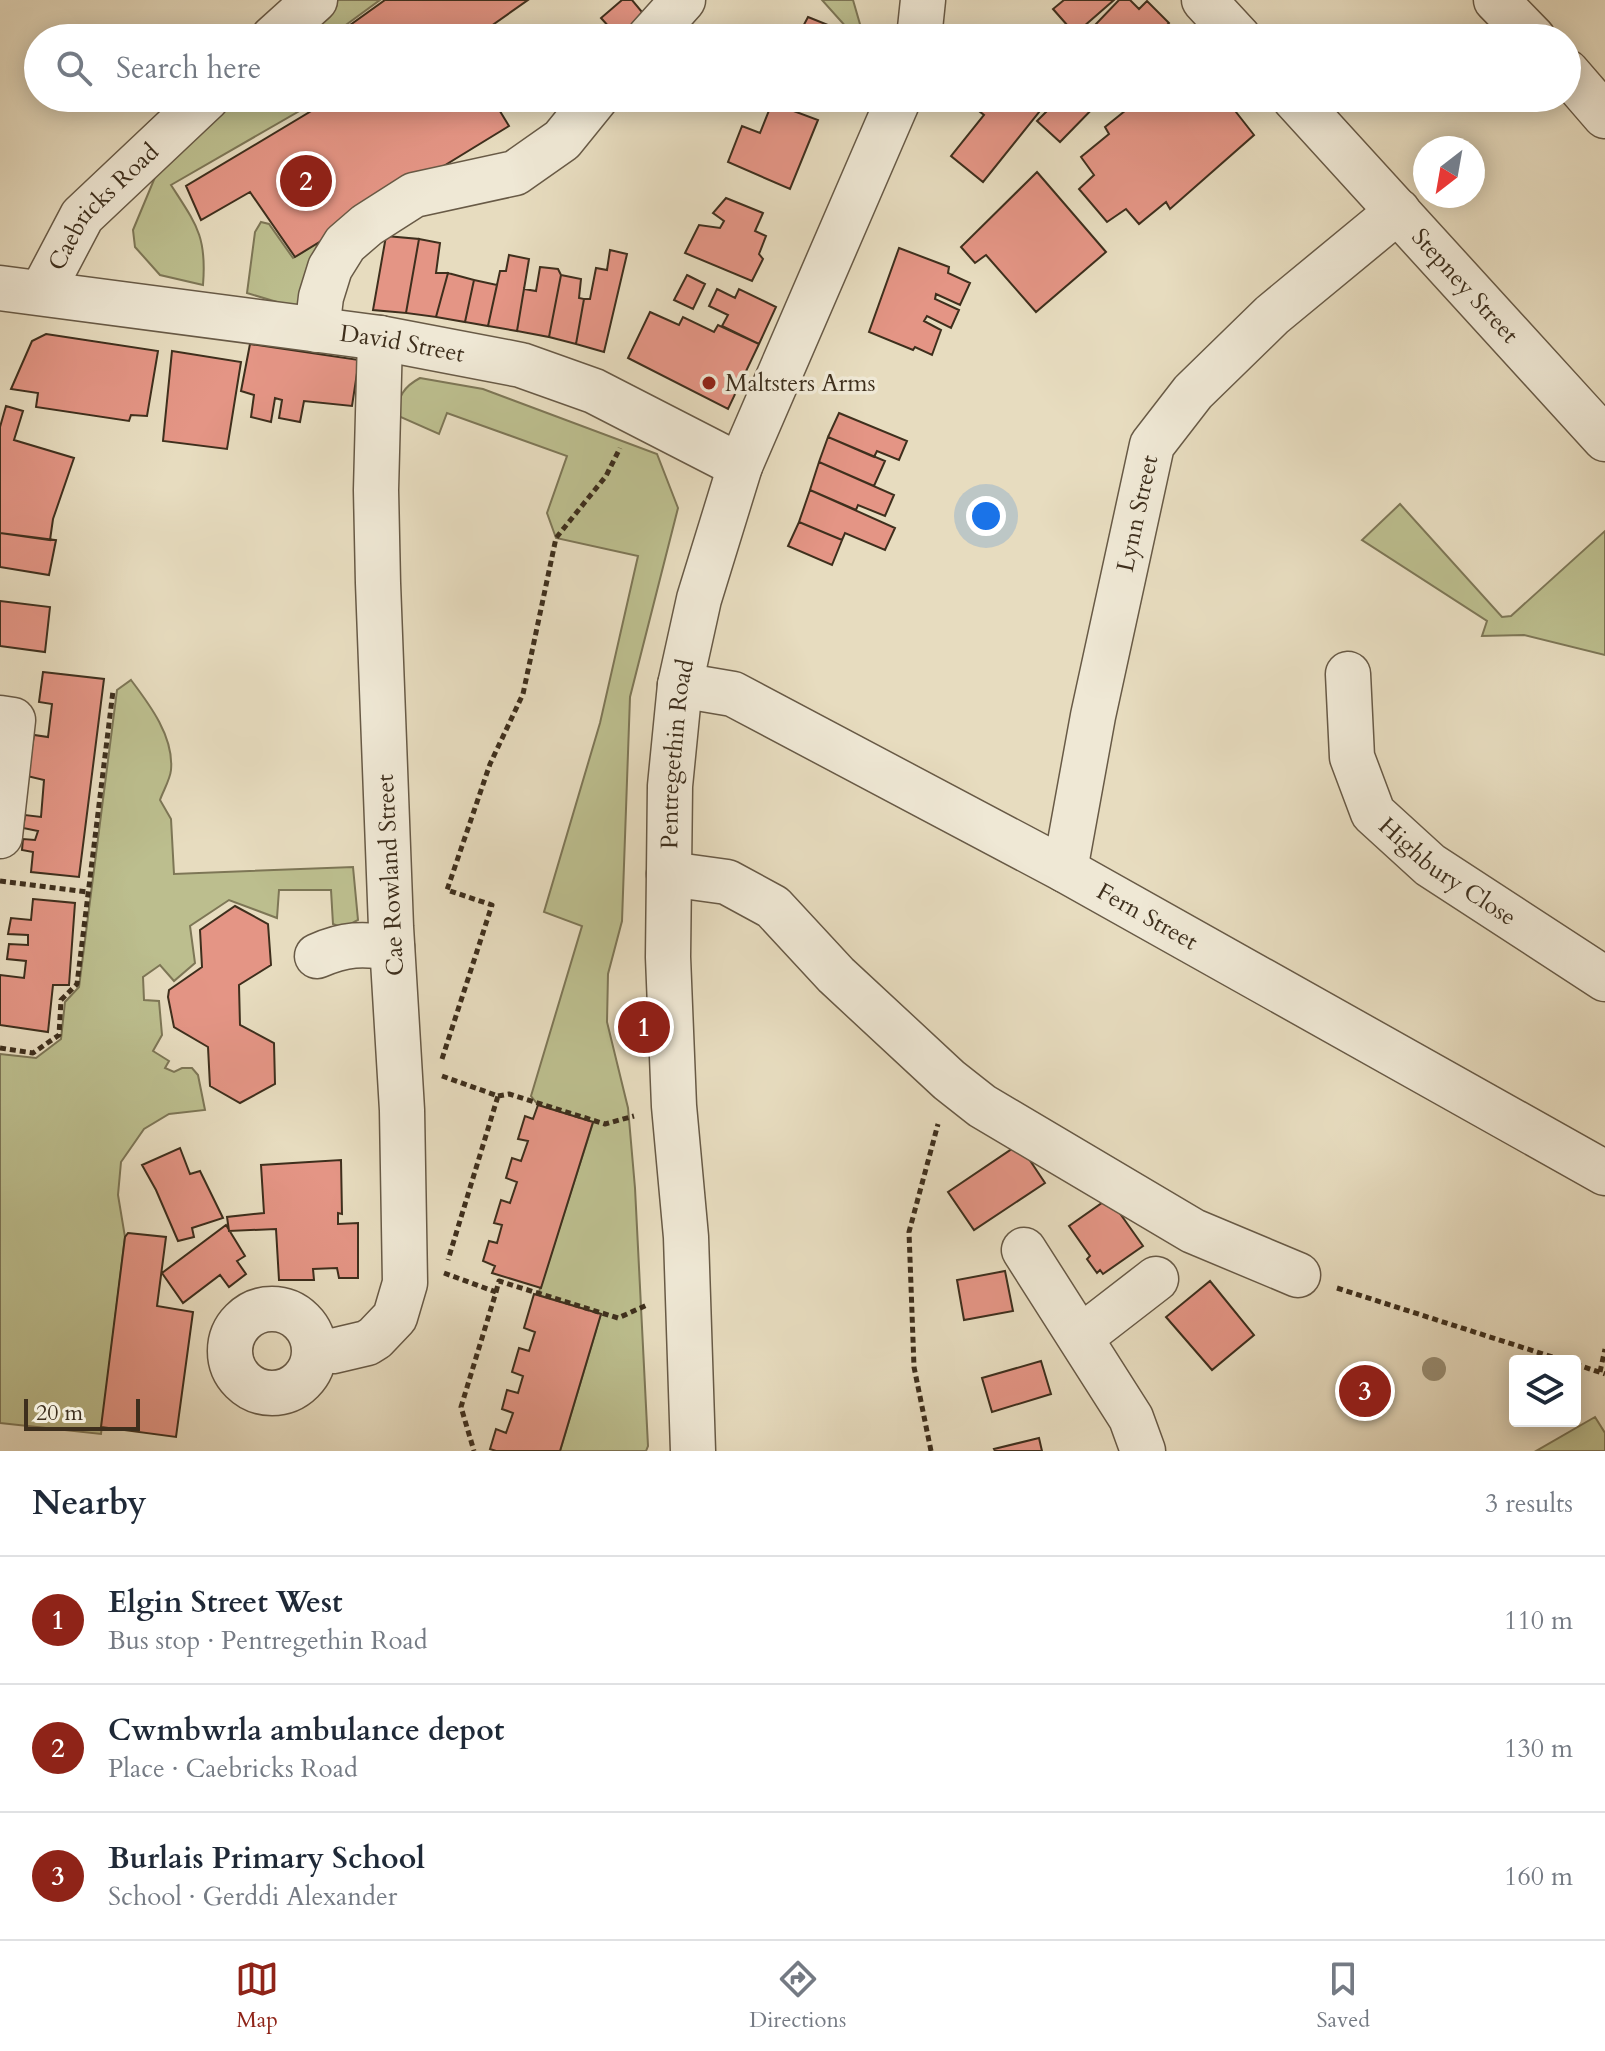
<!DOCTYPE html>
<html lang="en">
<head>
<meta charset="utf-8">
<style>
	:root { --surface:#fff; --page:#f2f2f3; --text:#1f2937; --muted:#747a83; --line:#e0e1e3; --accent:#8f2418 }
	body { margin:0; font-family:Cardo,serif; background:var(--page); color:var(--text) }
	.controls { position:absolute; right:24px; bottom:24px; display:grid; overflow:hidden; border-radius:8px; box-shadow:0 4px 20px #0003 }
	.controls button { width:72px; height:72px; display:grid; place-items:center; padding:0; border:0; border-bottom:2px solid var(--line); background:var(--surface); color:var(--text); font:40px sans-serif }
	.compass { position:absolute; left:1413px; top:136px; width:72px; height:72px; border-radius:50%; background:var(--surface); box-shadow:0 4px 20px #0003; rotate:211deg }
	.scale { position:absolute; left:24px; bottom:20px; width:116px; box-sizing:border-box; padding-left:8px; border:4px solid #3e2f1d; border-top:0; font-size:22px; line-height:28px; white-space:nowrap; color:#3e2f1d; -webkit-text-stroke:6px #efe8d5; paint-order:stroke }
	.you { position:absolute; left:986px; top:516px; width:28px; height:28px; margin:-20px; border:6px solid #fff; border-radius:50%; background:#1a73e8; box-shadow:0 0 0 12px #1a73e833 }
	.badge { display:grid; place-items:center; width:52px; height:52px; border-radius:50%; background:var(--accent); color:#fff; font-size:26px; font-weight:700 }
	.pin { position:absolute; translate:-50% -50%; border:4px solid #fff; box-shadow:0 2px 8px #0006 }
	.list { margin:0; padding:0; list-style:none }
	h2 { display:flex; justify-content:space-between; align-items:center; height:104px; margin:0; padding:0 32px; font-size:34px }
	h2 small { font-size:26px; font-weight:400; color:var(--muted) }
	.list li { display:grid; grid-template-columns:52px 1fr auto; gap:24px; align-items:center; box-sizing:border-box; height:128px; padding:0 32px; border-top:2px solid var(--line) }
	.list b { display:block; font-size:30px; white-space:nowrap }
	.list p { margin:0; font-size:26px; white-space:nowrap; color:var(--muted) }
	.list em { font-size:26px; font-style:normal; color:var(--muted) }
	.icon { flex:none; width:44px; height:44px; fill:none; stroke:currentColor; stroke-width:2; stroke-linecap:round; stroke-linejoin:round }
	.map { position:relative; flex:none; width:1605px; height:1451px; overflow:hidden }
	.search { position:absolute; background:var(--surface); box-shadow:0 4px 20px #0003; left:24px; right:24px; top:24px; height:88px; display:flex; align-items:center; gap:20px; box-sizing:border-box; padding:0 28px; border-radius:44px; color:var(--muted); font-size:30px }
	.sheet { height:488px; background:var(--surface) }
	nav { display:flex; justify-content:space-around; align-items:center; box-sizing:border-box; height:112px; border-top:2px solid var(--line); background:var(--surface); font-size:22px; color:var(--muted) }
	nav a { display:grid; justify-items:center; gap:4px }
	nav .on { color:var(--accent) }
	.map>svg:first-child { display:block }
</style>
</head>
<body>
<div class="map">
<svg width="1605" height="1451" viewBox="0 0 1605 1451">
	<rect width="100%" height="100%" fill="#e7dcbf"/>
	<filter id="stains"><feTurbulence type="fractalNoise" baseFrequency=".0025" numOctaves="4"/><feColorMatrix values="0 0 0 0 .2 0 0 0 0 .09 0 0 0 0 .02 0 0 0 .5 -.17"/></filter>
	<radialGradient id="worn" r=".72"><stop offset=".6" stop-color="#630" stop-opacity="0"/><stop offset="1" stop-color="#630" stop-opacity=".3"/></radialGradient>
	<path fill="#bcbe8e" stroke="#7d7656" stroke-width="2" d="M 331,0 L 380,0 L 328,38 L 288,38 Z
		M 822,0 L 853,0 L 864,38 L 856,38 Z
		M 218,98 L 322,98 L 171,185 C 196,224 207,236 203,285 L 160,275 L 135,247 L 133,230 L 163,158 Z
		M 261,222 L 269,224 L 293,258 L 318,242 L 297,308 L 247,293 L 255,232 Z
		M 420,378 L 483,389 L 657,454 L 678,508 L 630,697 L 622,921 L 608,974 L 607,1022 L 628,1108 L 635,1188 L 648,1446 L 646,1451 L 560,1451 L 601,1314 L 538,1295 L 593,1123 L 538,1105 L 531,1096 L 582,926 L 544,912 L 600,723 L 638,556 L 556,538 L 547,513 L 567,456 L 447,413 L 439,434 L 396,415 C 399,396 403,387 420,378 Z
		M 1400,504 L 1502,617 L 1511,616 L 1605,531 L 1605,655 L 1524,635 L 1482,636 L 1487,621 L 1362,540 Z
		M 131,680 C 150,705 174,737 171,770 C 170,780 163,791 160,800 L 171,819 L 174,874 L 353,867 L 358,920 L 343,928 L 333,924 L 331,890 L 279,890 L 277,918 L 229,900 L 190,926 L 195,963 L 174,981 L 160,965 L 143,977 L 144,1000 L 159,1001 L 162,1035 L 153,1051 L 169,1061 L 165,1068 L 174,1072 L 182,1068 L 192,1068 L 198,1075 L 205,1110 L 169,1114 L 144,1129 L 121,1162 L 118,1195 L 125,1237 L 101,1434 L 0,1423 L 0,1054 L 36,1058 L 61,1039 L 65,1002 L 79,987 L 117,690 Z
		M 1595,1417 L 1605,1433 L 1605,1451 L 1536,1451 Z"/>
	<path fill="#e49585" stroke="#3e2f1d" stroke-width="2" d="M 385,0 L 528,0 L 474,38 L 332,38 Z
		M 622,0 L 632,0 L 647,18 L 619,38 L 601,18 Z
		M 1064,0 L 1114,0 L 1075,34 L 1053,9 Z
		M 1119,0 L 1130,0 L 1139,9 L 1147,1 L 1169,23 L 1155,38 L 1106,38 L 1095,25 Z
		M 808,17 L 853,35 L 852,38 L 781,38 L 785,30 L 798,36 Z
		M 333,98 L 492,98 L 509,126 L 295,257 L 250,192 L 201,220 L 186,186 Z
		M 975,98 L 1023,98 L 1040,111 L 983,182 L 951,156 L 984,115 L 970,104 Z
		M 1060,98 L 1103,98 L 1060,142 L 1037,121 Z
		M 1141,98 L 1225,98 L 1254,135 L 1170,209 L 1166,202 L 1139,224 L 1126,209 L 1107,222 L 1079,189 L 1094,175 L 1081,157 L 1109,134 L 1105,127 Z
		M 772,103 L 818,120 L 790,189 L 728,162 L 742,126 L 760,133 Z
		M 1037,172 L 1106,252 L 1036,312 L 986,255 L 975,263 L 961,247 Z
		M 726,198 L 763,213 L 755,231 L 766,236 L 759,254 L 763,259 L 752,281 L 685,253 L 699,225 L 720,228 L 724,221 L 713,213 Z
		M 386,236 L 419,239 L 406,313 L 373,310 Z
		M 419,239 L 440,243 L 436,273 L 448,273 L 436,317 L 406,313 Z
		M 899,248 L 949,267 L 948,273 L 970,283 L 960,305 L 936,294 L 935,299 L 959,310 L 951,328 L 927,316 L 924,321 L 941,330 L 932,355 L 915,347 L 913,350 L 869,332 Z
		M 610,250 L 627,254 L 604,352 L 576,344 L 584,299 L 590,299 L 596,268 L 607,270 Z
		M 509,255 L 529,259 L 517,331 L 488,326 L 500,271 L 506,271 Z
		M 540,267 L 558,269 L 561,275 L 549,337 L 517,331 L 524,289 L 536,291 Z
		M 448,273 L 474,280 L 465,322 L 436,317 Z
		M 561,275 L 581,279 L 579,298 L 584,299 L 576,344 L 549,337 Z
		M 687,275 L 705,284 L 693,309 L 674,300 Z
		M 474,280 L 497,285 L 488,326 L 465,322 Z
		M 717,289 L 735,298 L 739,289 L 776,307 L 759,344 L 722,326 L 728,315 L 709,306 Z
		M 650,312 L 679,325 L 683,317 L 714,332 L 718,325 L 759,344 L 728,409 L 628,358 Z
		M 46,334 L 158,351 L 147,416 L 131,415 L 129,421 L 36,407 L 38,393 L 11,389 L 32,341 Z
		M 250,344 L 359,360 L 352,406 L 304,401 L 300,422 L 279,418 L 282,400 L 275,398 L 271,422 L 251,417 L 254,395 L 241,391 Z
		M 172,351 L 241,362 L 227,449 L 163,441 Z
		M 6,406 L 23,411 L 14,440 L 74,458 L 53,519 L 50,540 L 0,533 L 0,427 Z
		M 839,413 L 907,441 L 899,460 L 877,451 L 874,457 L 828,437 Z
		M 828,437 L 885,461 L 874,486 L 819,462 Z
		M 819,462 L 894,495 L 885,516 L 858,505 L 856,510 L 810,490 Z
		M 810,490 L 895,528 L 885,550 L 845,533 L 842,540 L 799,522 Z
		M 799,522 L 842,540 L 832,565 L 788,546 Z
		M 0,533 L 56,540 L 49,575 L 0,567 Z
		M 0,601 L 50,607 L 45,652 L 0,646 Z
		M 43,672 L 104,679 L 79,877 L 31,872 L 33,852 L 22,850 L 23,839 L 35,840 L 38,831 L 23,828 L 25,815 L 41,817 L 44,780 L 27,776 L 34,735 L 48,737 L 52,704 L 39,702 Z
		M 33,899 L 75,903 L 69,985 L 53,985 L 48,1032 L 0,1025 L 0,975 L 24,978 L 26,961 L 7,959 L 9,944 L 28,945 L 28,935 L 8,934 L 11,918 L 31,920 Z
		M 235,906 L 268,924 L 271,965 L 239,985 L 240,1025 L 274,1043 L 275,1084 L 240,1103 L 210,1086 L 208,1047 L 174,1027 L 168,997 L 169,990 L 202,967 L 200,930 Z
		M 538,1105 L 593,1122 L 541,1288 L 492,1273 L 495,1266 L 483,1261 L 489,1241 L 497,1243 L 502,1225 L 494,1223 L 501,1200 L 510,1203 L 517,1182 L 506,1178 L 512,1158 L 521,1161 L 528,1141 L 518,1139 L 525,1116 L 533,1119 Z
		M 1019,1144 L 1045,1183 L 974,1230 L 948,1192 Z
		M 180,1148 L 190,1174 L 200,1171 L 223,1218 L 192,1228 L 194,1237 L 178,1241 L 156,1190 L 142,1165 Z
		M 341,1160 L 342,1214 L 338,1213 L 338,1224 L 358,1223 L 358,1278 L 339,1278 L 337,1268 L 313,1269 L 314,1280 L 279,1280 L 276,1229 L 229,1231 L 227,1217 L 264,1213 L 261,1165 Z
		M 1109,1198 L 1143,1246 L 1103,1274 L 1100,1270 L 1097,1273 L 1087,1259 L 1090,1256 L 1069,1226 Z
		M 226,1225 L 245,1256 L 237,1261 L 246,1274 L 229,1287 L 220,1275 L 183,1303 L 162,1273 Z
		M 128,1233 L 166,1237 L 157,1306 L 193,1312 L 176,1437 L 101,1427 L 125,1237 Z
		M 1005,1271 L 1013,1311 L 964,1320 L 957,1280 Z
		M 1210,1281 L 1254,1335 L 1212,1370 L 1166,1317 Z
		M 534,1294 L 601,1314 L 560,1451 L 496,1451 L 490,1449 L 496,1429 L 506,1433 L 513,1413 L 502,1409 L 507,1390 L 518,1393 L 523,1376 L 512,1372 L 519,1348 L 529,1351 L 535,1332 L 524,1328 Z
		M 1041,1361 L 1051,1394 L 992,1412 L 982,1378 Z
		M 1039,1438 L 1042,1451 L 995,1451 L 994,1449 Z"/>
	<g fill="none" stroke-linecap="round" stroke-linejoin="round">
		<defs>
			<g id="minor">
				<path d="M 1204,0 L 1239,38"/>
				<path d="M 1496,0 L 1533,38"/>
				<path d="M 273,38 L 315,0"/>
				<path d="M 649,38 L 683,0"/>
				<path d="M 919,38 L 923,0"/>
				<path d="M 1567,72 L 1605,116"/>
				<path id="s1" d="M 1294,98 L 1605,439"/>
				<path id="s2" d="M 0,288 L 380,338 L 521,365 L 594,391 L 740,466"/>
				<path id="s3" d="M 42,292 L 82,216 L 207,98"/>
				<path d="M 317,330 L 321,297 L 330,268 L 345,244 L 367,225 L 414,195 L 515,173 L 562,140 L 596,98"/>
				<path id="s4" d="M 1348,674 L 1352,757 L 1373,813 L 1430,865 L 1605,979"/>
				<path id="s5" d="M 680,685 L 733,694 L 1065,870 L 1605,1173"/>
				<path d="M 0,718 L 13,720 L 0,836"/>
				<path id="s6" d="M 1065,870 L 1093,716 L 1152,445 L 1193,392 L 1272,315 L 1398,211"/>
				<path d="M 669,874 L 727,882 L 773,907 L 836,975 L 949,1080 L 982,1106 L 1193,1231 L 1298,1275"/>
				<path d="M 317,956 C 346,943 362,944 392,947"/>
				<path d="M 1024,1250 L 1131,1418 L 1143,1451"/>
				<circle cx="272" cy="1351" r="42"/>
				<path d="M 1081,1337 L 1156,1279"/>
				<path d="M 315,1349 L 333,1351 L 367,1343 L 375,1338 L 395,1317 L 405,1283 L 402,1110 L 391,927 L 378,583 L 376,490 L 380,338"/>
				<path id="s7" d="M 693,1451 L 686,1237 L 674,1106 L 668,957 L 670,786 L 680,685 L 699,599 L 740,466 L 899,98"/>
			</g>
		</defs>
		<use href="#minor" stroke="#685a46" stroke-width="47"/>
		<path stroke="#3e2f1d" stroke-width="5" stroke-dasharray="6 4" stroke-linecap="butt" d="M 0,881 L 87,892
			M 0,1048 L 33,1053 L 59,1035 L 61,1000 L 77,984 L 113,691
			M 442,1059 L 492,905 L 447,890 L 490,764 L 523,694 L 556,538 L 606,476 L 620,448
			M 442,1076 L 498,1096 L 448,1260
			M 498,1096 L 509,1094 L 605,1124 L 634,1116
			M 444,1273 L 496,1292 L 461,1407 L 474,1451
			M 1337,1288 L 1565,1361
			M 496,1292 L 499,1281 L 618,1318 L 647,1305
			M 1575,1364 L 1605,1374
			M 1600,1372 L 1605,1349
			M 931,1451 L 914,1367 L 909,1232 L 938,1124"/>
		<use href="#minor" stroke="#efe8d5" stroke-width="44"/>
	</g>
	<circle fill="#988d73" cx="1434" cy="1369" r="12"/>
	<circle fill="#8f2418" stroke="#efe8d5" stroke-width="3" cx="709" cy="383" r="8"/>
	<g text-anchor="middle" stroke-width="7" stroke-linejoin="round" paint-order="stroke">
		<g font-size="24" fill="#3e2f1d" stroke="#efe8d5">
			<text dy="8" stroke="none"><textPath href="#s3" startOffset="106">Caebricks Road</textPath></text>
			<text dy="8" stroke="none"><textPath href="#s1" startOffset="254">Stepney Street</textPath></text>
			<text dy="8" stroke="none"><textPath href="#s2" startOffset="406">David Street</textPath></text>
			<text dy="8" stroke="none"><textPath href="#s6" startOffset="364">Lynn Street</textPath></text>
			<text dy="8" stroke="none"><textPath href="#s7" startOffset="698">Pentregethin Road</textPath></text>
			<text dy="8" stroke="none"><textPath href="#s4" startOffset="238">Highbury Close</textPath></text>
			<text transform="translate(390 875) rotate(-93)" y="8">Cae Rowland Street</text>
			<text dy="8" stroke="none"><textPath href="#s5" startOffset="524">Fern Street</textPath></text>
		</g>
		<g font-size="24" fill="#3e2f1d" stroke="#efe8d5" text-anchor="start">
			<text x="725" y="391">Maltsters Arms</text>
		</g>
	</g>
	<rect width="100%" height="100%" filter="url(#stains)"/>
	<rect width="100%" height="100%" fill="url(#worn)"/>
</svg>
<div class="controls">
<button><svg class="icon" aria-label="layers" viewBox="0 0 24 24"><path d="M12 4l9 5-9 5-9-5zM3 14l9 5 9-5"/></svg></button>
</div>
<svg class="compass" viewBox="-18 -18 36 36"><path d="M0-13l5 13h-10z" fill="#e53935"/><path d="M0 13l5-13h-10z" fill="#747a83"/></svg>
<div class="scale">20 m</div>
<div class="you"></div>
<div class="pin badge" style="left:644px;top:1027px">1</div>
<div class="pin badge" style="left:306px;top:181px">2</div>
<div class="pin badge" style="left:1365px;top:1391px">3</div>
<div class="search"><svg class="icon" aria-label="search" viewBox="0 0 24 24"><circle cx="10" cy="10" r="6"/><path d="M15 15l6 6"/></svg>Search here</div>
</div>
<section class="sheet">
<h2>Nearby<small>3 results</small></h2>
<ul class="list">
<li><span class="badge">1</span><div><b>Elgin Street West</b><p>Bus stop · Pentregethin Road</p></div><em>110 m</em></li>
<li><span class="badge">2</span><div><b>Cwmbwrla ambulance depot</b><p>Place · Caebricks Road</p></div><em>130 m</em></li>
<li><span class="badge">3</span><div><b>Burlais Primary School</b><p>School · Gerddi Alexander</p></div><em>160 m</em></li>
</ul>
</section>
<nav>
<a class="on"><svg class="icon" aria-label="map" viewBox="0 0 24 24"><path d="M3 6l6-2 6 2 6-2v14l-6 2-6-2-6 2zM9 4v14M15 6v14"/></svg>Map</a>
<a><svg class="icon" aria-label="directions" viewBox="0 0 24 24"><path d="M12 3l9 9-9 9-9-9zM9 14v-3h6M13 9l2 2-2 2"/></svg>Directions</a>
<a><svg class="icon" aria-label="saved" viewBox="0 0 24 24"><path d="M7 4h10v16l-5-4-5 4z"/></svg>Saved</a>
</nav>
</body>
</html>
